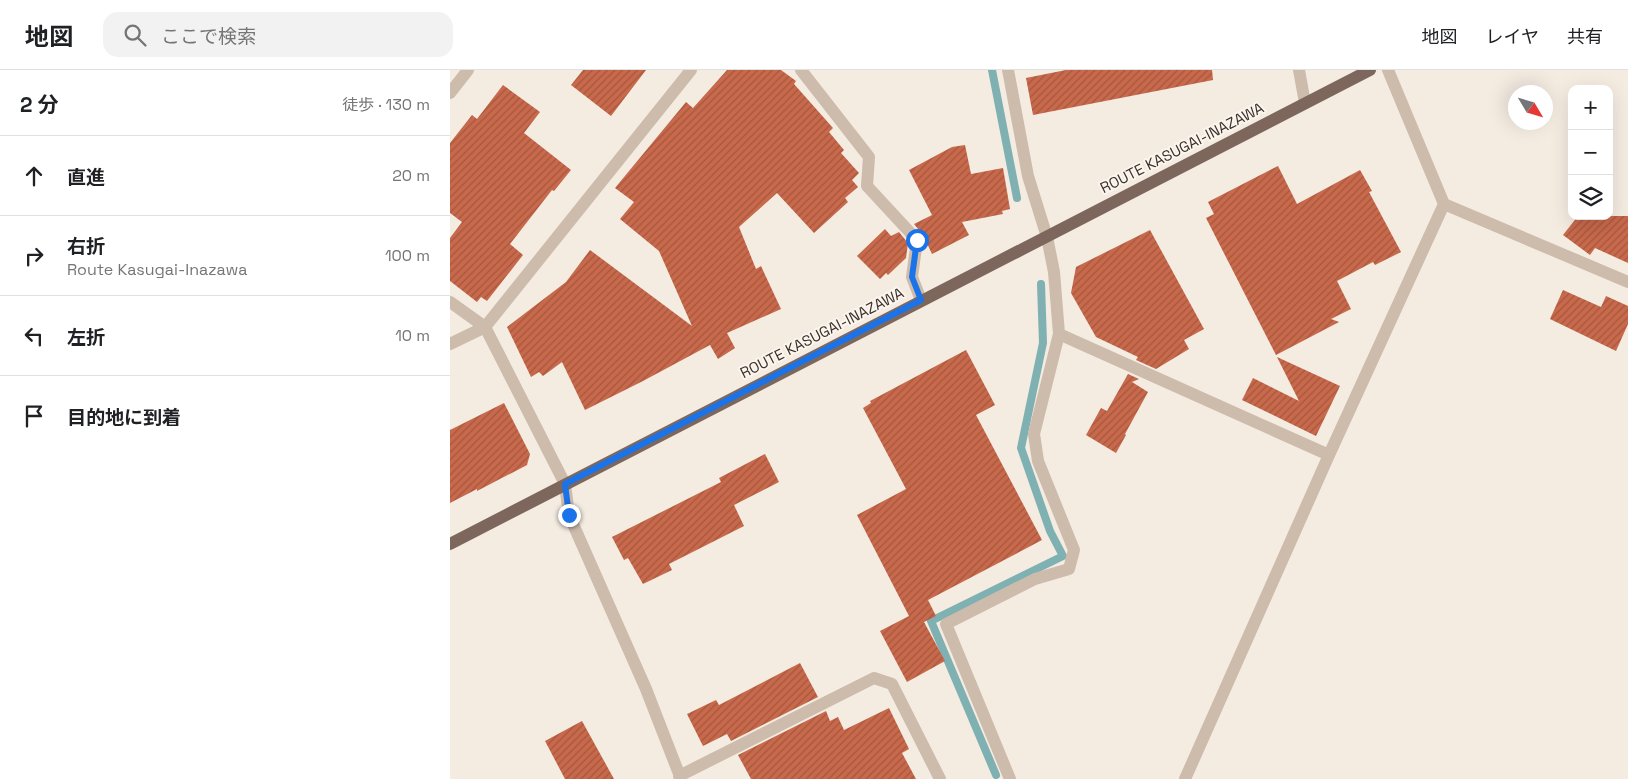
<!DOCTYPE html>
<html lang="ja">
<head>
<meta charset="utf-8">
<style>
	:root { --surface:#fff; --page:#f2f2f2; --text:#202124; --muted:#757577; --line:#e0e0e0 }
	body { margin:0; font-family:"Space Grotesk","Noto Sans JP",sans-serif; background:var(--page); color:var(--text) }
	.controls { position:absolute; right:15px; top:15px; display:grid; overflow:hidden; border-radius:10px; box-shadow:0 5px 20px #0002 }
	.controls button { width:45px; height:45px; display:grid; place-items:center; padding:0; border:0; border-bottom:1px solid var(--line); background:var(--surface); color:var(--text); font:25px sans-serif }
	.compass { position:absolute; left:1058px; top:15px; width:45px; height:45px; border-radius:50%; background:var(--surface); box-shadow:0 5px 20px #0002; rotate:128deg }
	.stop { position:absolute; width:15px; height:15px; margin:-11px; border:4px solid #1a73e8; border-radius:50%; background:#fff }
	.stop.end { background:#1a73e8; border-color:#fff; box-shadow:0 1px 5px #0008 }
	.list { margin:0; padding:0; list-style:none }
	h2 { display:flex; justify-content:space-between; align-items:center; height:65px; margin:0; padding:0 20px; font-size:21px }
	h2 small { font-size:16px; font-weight:400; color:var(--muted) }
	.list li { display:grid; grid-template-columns:32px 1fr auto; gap:15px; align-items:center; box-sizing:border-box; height:80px; padding:0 20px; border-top:1px solid var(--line) }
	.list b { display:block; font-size:19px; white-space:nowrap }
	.list p { margin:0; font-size:16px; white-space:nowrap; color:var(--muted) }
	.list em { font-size:16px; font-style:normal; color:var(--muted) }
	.icon { flex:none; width:28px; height:28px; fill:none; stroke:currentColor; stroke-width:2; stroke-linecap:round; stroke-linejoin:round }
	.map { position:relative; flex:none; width:1178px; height:709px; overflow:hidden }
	header { display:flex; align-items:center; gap:30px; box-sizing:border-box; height:70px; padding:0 25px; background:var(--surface); border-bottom:1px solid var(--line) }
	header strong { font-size:24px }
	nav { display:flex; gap:28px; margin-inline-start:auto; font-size:18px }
	.search { width:350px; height:45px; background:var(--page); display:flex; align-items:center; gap:12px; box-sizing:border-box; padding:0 18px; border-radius:15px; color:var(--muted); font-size:19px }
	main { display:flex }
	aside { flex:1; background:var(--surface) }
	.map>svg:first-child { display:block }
</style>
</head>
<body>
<header>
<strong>地図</strong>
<div class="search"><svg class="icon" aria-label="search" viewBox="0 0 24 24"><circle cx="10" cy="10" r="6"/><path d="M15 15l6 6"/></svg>ここで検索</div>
<nav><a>地図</a><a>レイヤ</a><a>共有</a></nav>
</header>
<main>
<aside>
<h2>2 分<small>徒歩 · 130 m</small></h2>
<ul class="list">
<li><svg class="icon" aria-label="ahead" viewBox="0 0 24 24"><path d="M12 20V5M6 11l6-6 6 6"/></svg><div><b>直進</b></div><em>20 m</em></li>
<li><svg class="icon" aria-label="right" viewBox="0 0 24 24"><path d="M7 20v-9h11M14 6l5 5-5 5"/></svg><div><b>右折</b><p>Route Kasugai-Inazawa</p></div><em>100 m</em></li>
<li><svg class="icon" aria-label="left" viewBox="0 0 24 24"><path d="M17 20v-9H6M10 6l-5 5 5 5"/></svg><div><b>左折</b></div><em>10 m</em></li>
<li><svg class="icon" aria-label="arrive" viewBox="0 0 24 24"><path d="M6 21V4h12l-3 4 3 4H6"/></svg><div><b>目的地に到着</b></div></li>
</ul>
</aside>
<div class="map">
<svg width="1178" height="709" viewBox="0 0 1178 709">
	<defs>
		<pattern id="building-hatch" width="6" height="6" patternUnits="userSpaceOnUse" patternTransform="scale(1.25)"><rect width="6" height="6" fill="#c8694b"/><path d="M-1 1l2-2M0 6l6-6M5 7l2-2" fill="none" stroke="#a4573f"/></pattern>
	</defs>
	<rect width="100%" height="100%" fill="#f4ebe1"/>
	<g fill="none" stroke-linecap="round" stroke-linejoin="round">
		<path stroke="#7fb0b2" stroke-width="8" d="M 542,0 L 567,128
			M 546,705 L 481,551 L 613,486 L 600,461 L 571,378 L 593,273 L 591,214"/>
	</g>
	<path fill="url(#building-hatch)" d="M 133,0 L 196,0 L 161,46 L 121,15 Z
		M 277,0 L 331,0 L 346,11 L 344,14 L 383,58 L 379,62 L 394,80 L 391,83 L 409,103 L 402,110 L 408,117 L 395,128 L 398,132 L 364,163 L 327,123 L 289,157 L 306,199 L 311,196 L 331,239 L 277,263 L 285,278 L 268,289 L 260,275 L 193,311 L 135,340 L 112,292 L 93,306 L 89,302 L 81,307 L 57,257 L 116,212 L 140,180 L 242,256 L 209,181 L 170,149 L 184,132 L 165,118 L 236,32 L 243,38 Z
		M 616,0 L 762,0 L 763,10 L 583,45 L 576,8 Z
		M 53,15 L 90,42 L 74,63 L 121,100 L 104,121 L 102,120 L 60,174 L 73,185 L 37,231 L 31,227 L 27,232 L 0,211 L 0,168 L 12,152 L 0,143 L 0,73 L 22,45 L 27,49 Z
		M 515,75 L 521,104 L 553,98 L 560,139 L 552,141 L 553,144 L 512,152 L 519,165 L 482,184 L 473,165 L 464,154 L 482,145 L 459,100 L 502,77 Z
		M 828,96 L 847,134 L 910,100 L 922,121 L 919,122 L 951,182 L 925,195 L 923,192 L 887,211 L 901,239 L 881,249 L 889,252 L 826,285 L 756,148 L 764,144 L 758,132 Z
		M 1128,146 L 1178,146 L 1178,193 L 1145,178 L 1140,185 L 1113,165 Z
		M 435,159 L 441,166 L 449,162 L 458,173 L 456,188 L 438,205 L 436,203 L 430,209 L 407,186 Z
		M 700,160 L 754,259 L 734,270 L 739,279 L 706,299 L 686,290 L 688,287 L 646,267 L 621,223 L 626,197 Z
		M 1113,220 L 1151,237 L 1156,226 L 1178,236 L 1178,254 L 1166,281 L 1100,249 Z
		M 516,280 L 545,335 L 526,345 L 592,470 L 478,530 L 486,546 L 474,552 L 495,591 L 457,612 L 430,561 L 459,546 L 407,445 L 456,419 L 413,338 L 421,333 L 420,331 Z
		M 827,287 L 890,316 L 866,366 L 792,330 L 803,308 L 849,331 Z
		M 678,304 L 689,309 L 682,312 L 698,322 L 675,364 L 676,365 L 666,383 L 636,365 L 651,338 L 657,341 Z
		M 54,333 L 80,384 L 77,395 L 27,421 L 27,419 L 0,433 L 0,360 Z
		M 315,384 L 329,412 L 284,435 L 294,456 L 219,494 L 222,500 L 193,514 L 178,488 L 174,490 L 162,467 L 271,412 L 269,408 Z
		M 350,593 L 368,627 L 281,671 L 277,664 L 253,676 L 237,644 L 266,630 L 269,635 Z
		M 439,638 L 459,679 L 452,683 L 466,709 L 301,709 L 288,685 L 376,641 L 380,651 L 388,647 L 394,660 Z
		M 132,651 L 164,709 L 115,709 L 95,671 Z"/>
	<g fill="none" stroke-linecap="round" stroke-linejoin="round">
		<path stroke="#cdbbac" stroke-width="12" d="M 351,0 L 419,87 L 417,116 L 467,170 L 462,207 L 471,230
			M 558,0 L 578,106 L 597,167 L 604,202 L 609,264 L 584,364 L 588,391 L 624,480 L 619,499 L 585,509 L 496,554 L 560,709
			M 849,0 L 855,33
			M 0,23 L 18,0
			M 994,134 L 1178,212
			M 0,232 L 35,257 L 115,414 L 119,445 L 196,619 L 231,709
			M 609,264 L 879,385
			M 0,274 L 35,257 L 241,0
			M 229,706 L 424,608 L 442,614 L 490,709
			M 735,709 L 879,385 L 994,134 L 938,0"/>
		<path stroke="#7d675c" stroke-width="12" d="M 0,474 L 920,0"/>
	</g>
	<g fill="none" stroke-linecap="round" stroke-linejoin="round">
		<path stroke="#1a73e8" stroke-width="6" d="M 119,445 L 115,414 L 471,230 L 462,207 L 467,170"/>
	</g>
	<g text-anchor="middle" stroke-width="4" stroke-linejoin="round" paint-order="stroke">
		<g font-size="15" fill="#3b302b" stroke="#fbf5ee">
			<text transform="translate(732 78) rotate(-27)" y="5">ROUTE KASUGAI-INAZAWA</text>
			<text transform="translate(372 263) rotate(-27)" y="5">ROUTE KASUGAI-INAZAWA</text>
		</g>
	</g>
</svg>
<div class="controls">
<button>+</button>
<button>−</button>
<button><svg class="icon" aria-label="layers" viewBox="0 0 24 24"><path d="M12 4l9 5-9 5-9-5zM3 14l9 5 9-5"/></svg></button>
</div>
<svg class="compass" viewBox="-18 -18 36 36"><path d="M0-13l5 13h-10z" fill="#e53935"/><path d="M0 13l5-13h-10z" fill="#757577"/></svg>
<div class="stop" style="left:467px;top:170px"></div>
<div class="stop end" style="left:119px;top:445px"></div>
</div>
</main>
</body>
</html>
